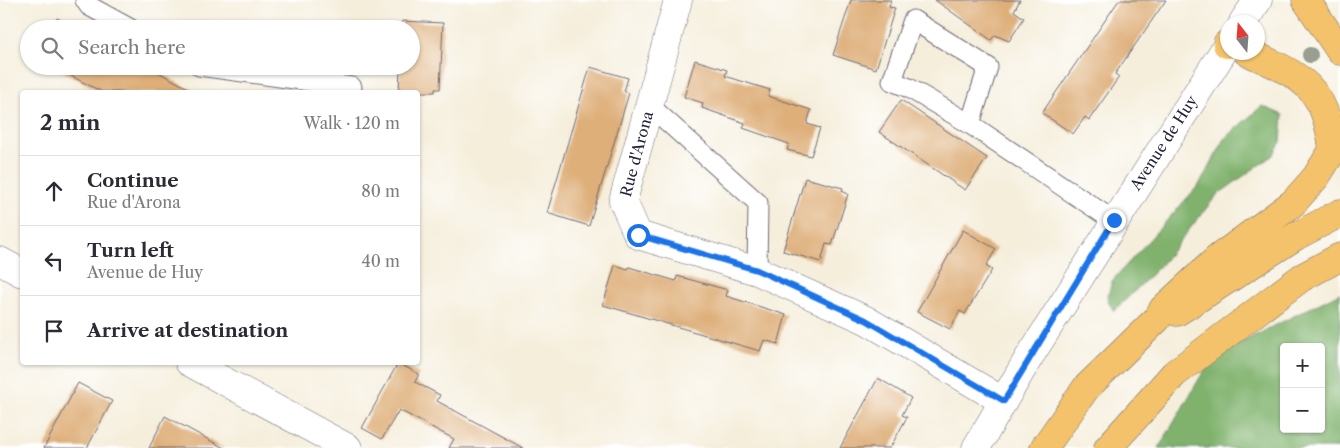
<!DOCTYPE html>
<html lang="en">
<head>
<meta charset="utf-8">
<style>
	:root { --surface:#fff; --page:#f2f2f3; --text:#2b2b33; --muted:#7c7c81; --line:#e1e1e2 }
	body { margin:0; font-family:"Libre Caslon Text",serif; background:var(--page); color:var(--text) }
	.controls { position:absolute; right:15px; bottom:15px; display:grid; overflow:hidden; border-radius:5px; box-shadow:0 1px 4px #0004 }
	.controls button { width:45px; height:45px; display:grid; place-items:center; padding:0; border:0; border-bottom:1px solid var(--line); background:var(--surface); color:var(--text); font:25px sans-serif }
	.compass { position:absolute; left:1220px; top:15px; width:45px; height:45px; border-radius:50%; background:var(--surface); box-shadow:0 1px 4px #0004; rotate:343deg }
	.stop { position:absolute; width:15px; height:15px; margin:-11px; border:4px solid #1a73e8; border-radius:50%; background:#fff }
	.stop.end { background:#1a73e8; border-color:#fff; box-shadow:0 1px 5px #0008 }
	.list { margin:0; padding:0; list-style:none }
	h2 { display:flex; justify-content:space-between; align-items:center; height:65px; margin:0; padding:0 20px; font-size:21px }
	h2 small { font-size:16px; font-weight:400; color:var(--muted) }
	.list li { display:grid; grid-template-columns:32px 1fr auto; gap:15px; align-items:center; box-sizing:border-box; height:70px; padding:0 20px; border-top:1px solid var(--line) }
	.list b { display:block; font-size:19px; white-space:nowrap }
	.list p { margin:0; font-size:16px; white-space:nowrap; color:var(--muted) }
	.list em { font-size:16px; font-style:normal; color:var(--muted) }
	.icon { flex:none; width:28px; height:28px; fill:none; stroke:currentColor; stroke-width:2; stroke-linecap:round; stroke-linejoin:round }
	.map { position:relative; flex:none; width:1340px; height:448px; overflow:hidden }
	.search { position:absolute; background:var(--surface); box-shadow:0 1px 4px #0004; left:20px; top:20px; width:400px; height:55px; display:flex; align-items:center; gap:12px; box-sizing:border-box; padding:0 18px; border-radius:28px; color:var(--muted); font-size:19px }
	.panel { position:absolute; background:var(--surface); box-shadow:0 1px 4px #0004; left:20px; top:90px; width:400px; height:275px; border-radius:5px }
	.map>svg:first-child { display:block }
</style>
</head>
<body>
<div class="map">
<svg width="1340" height="448" viewBox="0 0 1340 448">
	<rect width="100%" height="100%" fill="#fff"/>
	<filter id="ink" filterUnits="userSpaceOnUse"><feTurbulence type="fractalNoise" baseFrequency=".02" numOctaves="2"/><feDisplacementMap in="SourceGraphic" scale="10" xChannelSelector="R" yChannelSelector="G"/><feConvolveMatrix kernelMatrix="1 2 1 2 8 2 1 2 1" color-interpolation-filters="sRGB"/></filter>
	<filter id="wash" filterUnits="userSpaceOnUse"><feTurbulence type="fractalNoise" baseFrequency=".0096" numOctaves="4" result="noise"/><feDisplacementMap in="SourceGraphic" scale="20" xChannelSelector="R" yChannelSelector="G"/><feGaussianBlur stdDeviation="1.12" result="paint"/><feColorMatrix in="noise" values="0 0 0 0 0 0 0 0 0 0 0 0 0 0 0 0 0 1.4 0 .05"/><feComposite in="paint" operator="in"/></filter>
	<g filter="url(#wash)">
		<rect width="100%" height="100%" fill="#f5eedb"/>
		<path fill="#80b26d" stroke="#516a54" fill-rule="evenodd" d="M 1262,106 L 1283,115 L 1281,142 L 1273,155 L 1217,195 L 1159,267 L 1114,311 L 1107,300 L 1112,281 L 1199,185 L 1226,137 Z
			M 1340,293 L 1340,448 L 1159,448 L 1212,357 ZM 1284,347 L 1321,347 L 1321,429 L 1284,429 Z"/>
		<g id="blocks">
			<path fill="#deaf79" d="M 851,0 L 891,0 L 889,7 L 895,8 L 876,69 L 833,55 Z
				M 935,0 L 1020,0 L 1014,11 L 1024,18 L 1009,41 L 995,35 L 991,40 Z
				M 1119,0 L 1166,0 L 1115,74 L 1119,77 L 1089,120 L 1085,117 L 1073,134 L 1042,113 Z
				M 57,18 L 78,29 L 52,29 Z
				M 402,21 L 443,23 L 440,89 L 435,89 L 435,92 L 399,92 L 400,66 L 411,66 L 411,29 L 401,29 Z
				M 695,60 L 727,70 L 725,76 L 770,90 L 768,96 L 811,110 L 807,124 L 820,128 L 811,156 L 787,150 L 789,144 L 743,128 L 745,123 L 702,108 L 703,103 L 684,97 Z
				M 52,66 L 147,66 L 195,92 L 102,92 Z
				M 590,67 L 628,78 L 624,91 L 629,93 L 589,226 L 547,213 Z
				M 901,100 L 987,158 L 965,190 L 879,132 Z
				M 805,178 L 843,188 L 842,191 L 848,194 L 832,245 L 826,244 L 821,262 L 783,251 Z
				M 963,230 L 996,249 L 986,266 L 992,270 L 965,314 L 960,311 L 950,329 L 917,312 Z
				M 615,265 L 628,269 L 629,267 L 676,281 L 677,276 L 728,290 L 726,296 L 786,315 L 778,344 L 764,340 L 760,351 L 603,305 Z
				M 398,363 L 419,374 L 415,382 L 440,395 L 437,401 L 523,448 L 449,448 L 454,439 L 399,410 L 382,439 L 362,428 Z
				M 878,378 L 911,398 L 902,415 L 907,417 L 890,448 L 840,448 Z
				M 78,383 L 112,401 L 87,448 L 44,448 Z
				M 165,416 L 224,448 L 149,448 Z"/>
		</g>
	</g>
	<g filter="url(#ink)">
		<use href="#blocks" fill-opacity="0" stroke="#6c6973" stroke-width="1"/>
		<g fill="none" stroke-linecap="round" stroke-linejoin="round">
			<defs>
				<path id="service" d="M 85,0 L 89,6 L 131,29
					M 199,66 L 352,87
					M 650,106 L 758,203 L 757,271
					M 970,124 L 988,67 L 913,20 L 892,81 L 909,88 L 970,124 L 1114,221"/>
				<path id="minor" d="M 678,0 L 623,201 L 638,235 L 757,271 L 866,320 L 1003,401
					M 1243,22 L 1258,0
					M 0,261 L 22,273
					M 189,362 L 348,448
					M 976,448 L 1028,359 L 1228,44"/>
				<path id="primary" d="M 1306,0 L 1340,51
					M 1227,44 L 1228,44
					M 1177,312 L 1296,236 L 1340,213
					M 1044,448 L 1086,388 L 1157,319 L 1163,309 L 1217,259 L 1293,203 L 1316,177 L 1333,150 C 1325,86 1302,76 1247,52
					M 1108,448 L 1174,374 L 1301,278 L 1340,257"/>
			</defs>
			<use href="#service" stroke="#6c6973" stroke-width="21"/>
			<use href="#minor" stroke="#6c6973" stroke-width="29"/>
			<use href="#primary" stroke="#6c6973" stroke-width="29"/>
			<use href="#service" stroke="#fff" stroke-width="19"/>
			<use href="#minor" stroke="#fff" stroke-width="28"/>
			<use href="#primary" stroke="#f3c26a" stroke-width="28"/>
		</g>
		<circle fill="#999f90" cx="1310" cy="55" r="8"/>
	</g>
	<g fill="none" stroke-linecap="round" stroke-linejoin="round" filter="url(#ink)">
		<path stroke="#1a73e8" stroke-width="6" d="M 638,235 L 757,270 L 866,320 L 1004,401 L 1114,220"/>
	</g>
	<g text-anchor="middle" stroke-width="4" stroke-linejoin="round" paint-order="stroke">
		<g font-size="15" fill="#22223b" stroke="#fff">
			<text transform="translate(1164 143) rotate(-57)" y="5">Avenue de Huy</text>
			<text transform="translate(637 154) rotate(-75)" y="5">Rue d'Arona</text>
		</g>
	</g>
</svg>
<div class="controls">
<button>+</button>
<button>−</button>
</div>
<svg class="compass" viewBox="-18 -18 36 36"><path d="M0-13l5 13h-10z" fill="#e53935"/><path d="M0 13l5-13h-10z" fill="#7c7c81"/></svg>
<div class="stop" style="left:638px;top:235px"></div>
<div class="stop end" style="left:1114px;top:220px"></div>
<div class="search"><svg class="icon" aria-label="search" viewBox="0 0 24 24"><circle cx="10" cy="10" r="6"/><path d="M15 15l6 6"/></svg>Search here</div>
<section class="panel">
<h2>2 min<small>Walk · 120 m</small></h2>
<ul class="list">
<li><svg class="icon" aria-label="ahead" viewBox="0 0 24 24"><path d="M12 20V5M6 11l6-6 6 6"/></svg><div><b>Continue</b><p>Rue d'Arona</p></div><em>80 m</em></li>
<li><svg class="icon" aria-label="left" viewBox="0 0 24 24"><path d="M17 20v-9H6M10 6l-5 5 5 5"/></svg><div><b>Turn left</b><p>Avenue de Huy</p></div><em>40 m</em></li>
<li><svg class="icon" aria-label="arrive" viewBox="0 0 24 24"><path d="M6 21V4h12l-3 4 3 4H6"/></svg><div><b>Arrive at destination</b></div></li>
</ul>
</section>
</div>
</body>
</html>
